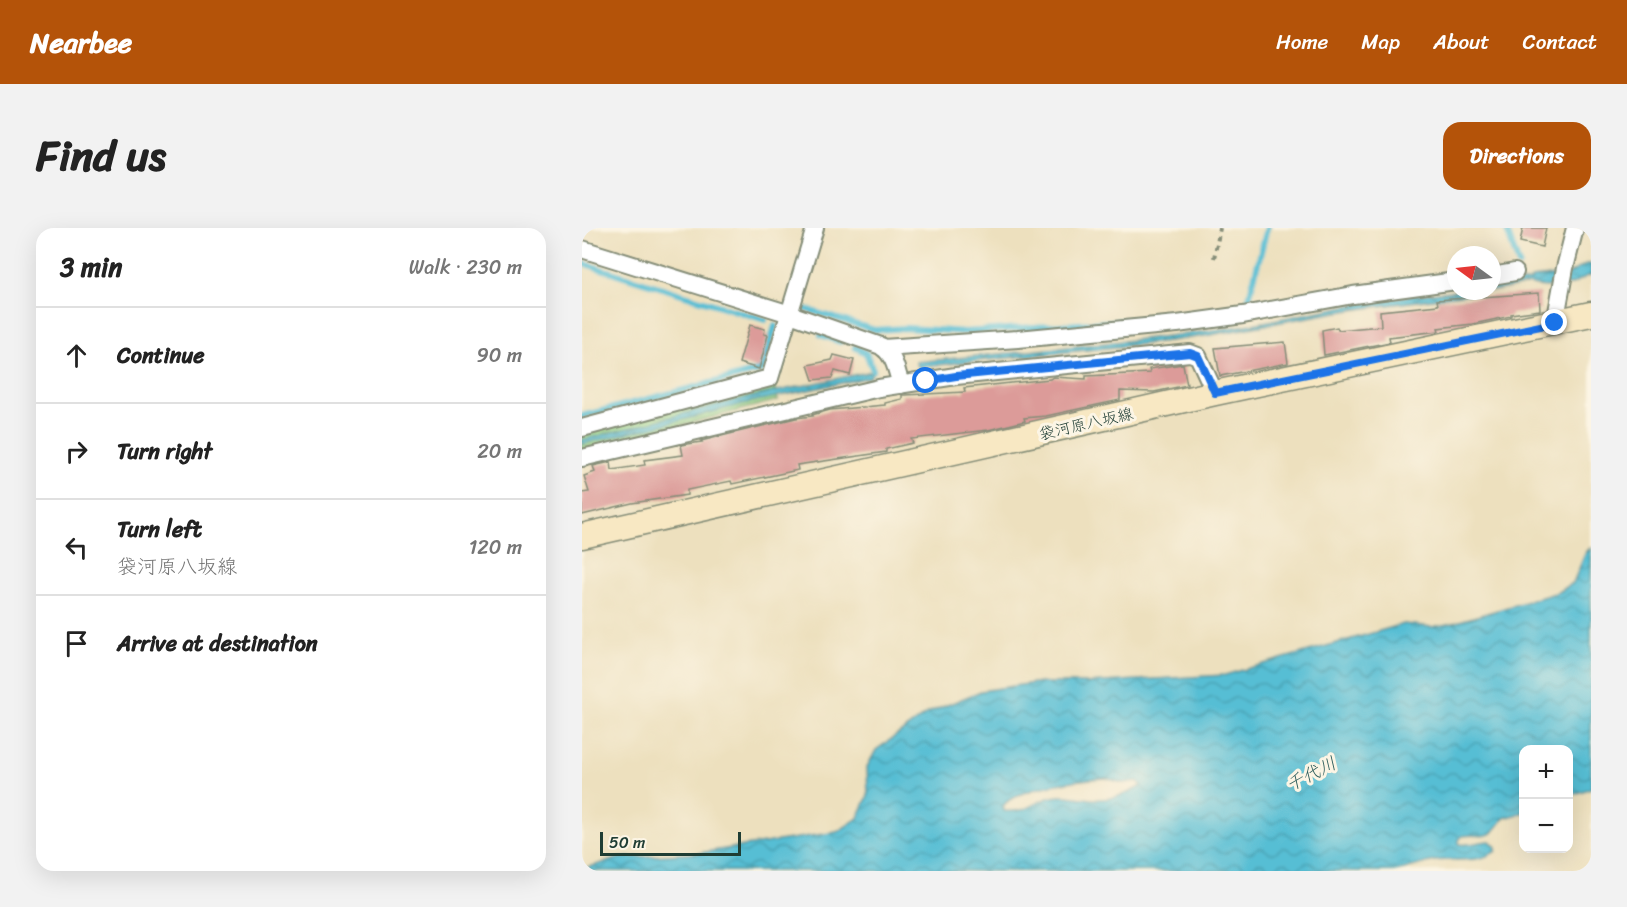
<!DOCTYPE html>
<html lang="en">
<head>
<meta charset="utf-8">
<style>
	:root { --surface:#fff; --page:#f2f2f2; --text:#222; --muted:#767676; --line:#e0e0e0; --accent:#b45309 }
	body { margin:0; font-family:Sriracha,"Klee One",sans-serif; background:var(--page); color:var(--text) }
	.controls { position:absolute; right:18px; bottom:18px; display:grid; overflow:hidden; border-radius:12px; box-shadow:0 6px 24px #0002 }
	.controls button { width:54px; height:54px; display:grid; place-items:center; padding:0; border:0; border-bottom:2px solid var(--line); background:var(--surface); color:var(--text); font:30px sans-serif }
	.compass { position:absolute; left:865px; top:18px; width:54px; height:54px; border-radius:50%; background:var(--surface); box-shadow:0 6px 24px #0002; rotate:285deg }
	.scale { position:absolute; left:18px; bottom:15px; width:141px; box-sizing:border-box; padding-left:6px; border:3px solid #1f3d34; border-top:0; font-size:16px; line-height:21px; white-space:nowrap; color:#1f3d34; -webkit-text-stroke:4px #fcf5e5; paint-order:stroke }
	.stop { position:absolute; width:18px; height:18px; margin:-14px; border:4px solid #1a73e8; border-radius:50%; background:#fff }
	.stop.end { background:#1a73e8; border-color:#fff; box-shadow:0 2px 6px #0008 }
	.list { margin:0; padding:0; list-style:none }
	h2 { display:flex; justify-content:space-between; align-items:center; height:78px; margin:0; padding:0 24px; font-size:26px }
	h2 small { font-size:20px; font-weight:400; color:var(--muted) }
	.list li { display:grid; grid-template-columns:39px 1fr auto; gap:18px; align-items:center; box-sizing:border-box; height:96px; padding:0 24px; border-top:2px solid var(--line) }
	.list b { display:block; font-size:22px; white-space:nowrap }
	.list p { margin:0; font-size:20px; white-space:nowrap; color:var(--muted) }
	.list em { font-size:20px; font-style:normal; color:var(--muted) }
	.icon { flex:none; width:33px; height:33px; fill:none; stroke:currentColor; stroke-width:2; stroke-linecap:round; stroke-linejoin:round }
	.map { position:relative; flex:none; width:1009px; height:643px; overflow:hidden; border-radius:18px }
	header { display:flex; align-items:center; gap:36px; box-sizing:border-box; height:84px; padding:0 30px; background:var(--accent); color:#fff }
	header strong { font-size:28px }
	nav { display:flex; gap:33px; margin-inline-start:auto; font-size:21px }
	.intro { display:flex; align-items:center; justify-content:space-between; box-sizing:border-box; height:144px; padding:0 36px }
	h1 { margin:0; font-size:42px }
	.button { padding:15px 27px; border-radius:18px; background:var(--accent); color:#fff; font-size:21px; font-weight:700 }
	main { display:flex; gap:36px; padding:0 36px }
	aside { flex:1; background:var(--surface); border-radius:18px; box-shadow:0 6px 24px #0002 }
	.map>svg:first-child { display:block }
</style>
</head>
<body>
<header>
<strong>Nearbee</strong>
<nav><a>Home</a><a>Map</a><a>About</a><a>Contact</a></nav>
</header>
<div class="intro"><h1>Find us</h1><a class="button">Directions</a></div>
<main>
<aside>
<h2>3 min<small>Walk · 230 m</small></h2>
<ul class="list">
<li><svg class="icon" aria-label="ahead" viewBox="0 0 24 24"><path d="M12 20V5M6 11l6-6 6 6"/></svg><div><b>Continue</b></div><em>90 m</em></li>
<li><svg class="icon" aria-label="right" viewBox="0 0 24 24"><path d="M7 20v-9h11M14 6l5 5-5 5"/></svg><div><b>Turn right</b></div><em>20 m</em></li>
<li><svg class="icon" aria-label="left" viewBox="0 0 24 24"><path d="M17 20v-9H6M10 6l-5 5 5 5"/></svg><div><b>Turn left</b><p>袋河原八坂線</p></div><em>120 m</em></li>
<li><svg class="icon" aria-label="arrive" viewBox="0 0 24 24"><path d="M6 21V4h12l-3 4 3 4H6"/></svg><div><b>Arrive at destination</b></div></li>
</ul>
</aside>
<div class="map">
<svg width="1009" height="643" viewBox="0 0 1009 643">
	<defs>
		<pattern id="grass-tufts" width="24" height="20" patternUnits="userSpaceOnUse" patternTransform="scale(1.5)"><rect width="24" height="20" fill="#97d488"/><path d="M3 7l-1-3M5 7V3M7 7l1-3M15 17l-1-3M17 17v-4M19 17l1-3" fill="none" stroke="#7bad70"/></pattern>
		<pattern id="water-waves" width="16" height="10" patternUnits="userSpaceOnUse" patternTransform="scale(1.5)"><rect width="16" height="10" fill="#56bed4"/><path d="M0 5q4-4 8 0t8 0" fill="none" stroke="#479cad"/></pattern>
	</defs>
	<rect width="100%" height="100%" fill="#fcf5e5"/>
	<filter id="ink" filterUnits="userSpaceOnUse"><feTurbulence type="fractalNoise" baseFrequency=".0167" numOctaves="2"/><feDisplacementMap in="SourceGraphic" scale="12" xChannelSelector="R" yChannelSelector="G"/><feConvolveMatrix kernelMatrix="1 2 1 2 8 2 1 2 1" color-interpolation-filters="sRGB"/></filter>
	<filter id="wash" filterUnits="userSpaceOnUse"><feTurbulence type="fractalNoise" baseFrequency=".008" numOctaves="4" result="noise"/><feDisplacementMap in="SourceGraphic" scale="24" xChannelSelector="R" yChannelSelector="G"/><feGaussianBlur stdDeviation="1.35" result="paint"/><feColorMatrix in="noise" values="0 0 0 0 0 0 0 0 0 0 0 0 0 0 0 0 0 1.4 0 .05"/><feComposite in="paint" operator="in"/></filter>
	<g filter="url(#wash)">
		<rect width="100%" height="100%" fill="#ede0be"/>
		<path fill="url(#grass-tufts)" stroke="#5b885e" stroke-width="1.5" d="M 191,154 L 196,172 L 0,223 L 0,205 Z"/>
		<path fill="url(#water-waves)" stroke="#3a7e84" stroke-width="1.5" fill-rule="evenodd" d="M 1004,36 L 1009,36 L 1009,47 C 1000,49 995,55 987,57 C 979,59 954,60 948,56 L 910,63 L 910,58 L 948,53 L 950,50 L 987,46 Z
			M 874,63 L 908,63 L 754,84 L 622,108 L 572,115 L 336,139 L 334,134 C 437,124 540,115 641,101 C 719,89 796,68 874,63 Z
			M 291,143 L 288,149 L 164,175 L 112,189 L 0,216 L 0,212 L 163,170 Z
			M 1009,320 L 1009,560 L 987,568 L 987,522 L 942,522 L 941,585 L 922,590 C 904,617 904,604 880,608 L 877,612 L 877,616 C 888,618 898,613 908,613 L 914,619 L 914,623 C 897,636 874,630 853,633 C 839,636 826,641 811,643 L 0,643 L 0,641 L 38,630 L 117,625 L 255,604 L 276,590 L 286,568 L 285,539 L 294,522 L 346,485 L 399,463 L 452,455 L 504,455 L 643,447 L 822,396 L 850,399 L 871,395 L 977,364 L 991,355 L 1004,324 ZM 524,550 L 541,555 L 555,553 L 560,557 C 544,568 522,574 502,570 C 491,569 482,566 470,569 C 449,574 448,585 422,583 L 421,578 C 435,559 500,551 524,550 Z"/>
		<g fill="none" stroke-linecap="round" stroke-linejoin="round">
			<path stroke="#56bed4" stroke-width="6" d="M 924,0 L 937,37
				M 0,35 L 183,92
				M 666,74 L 685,0
				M 223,81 L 293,102 L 325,100 L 383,104 L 555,92
				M 239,107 L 258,114
				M 273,119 L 284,125 L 291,142
				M 0,188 L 180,142 L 193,98"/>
		</g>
		<g id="blocks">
			<path fill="#dc9b99" d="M 941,0 L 964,0 L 960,19 L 938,14 Z
				M 957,65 L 958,82 L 929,86 L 929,88 L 891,96 L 856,100 L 857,103 L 807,109 L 808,114 L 742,127 L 740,102 L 755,99 L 756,102 L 799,98 L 798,83 L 856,77 L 855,72 Z
				M 168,97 L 183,101 L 182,106 L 186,107 L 177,141 L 157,135 Z
				M 703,114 L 706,135 L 638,148 L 633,120 Z
				M 252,127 L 272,132 L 268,147 L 253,143 L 250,150 L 231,152 L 226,137 L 250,132 Z
				M 601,136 L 605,157 L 572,164 L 538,163 L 538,172 L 464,188 L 442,190 L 443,193 L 406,202 L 329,211 L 331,215 L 304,221 L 304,224 L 215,237 L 216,242 L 150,256 L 149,253 L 105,262 L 105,267 L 50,275 L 0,287 L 0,265 L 7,264 L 2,248 L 13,244 L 11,238 L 29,234 L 30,242 L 63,237 L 62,232 L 101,227 L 99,217 L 120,214 L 119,213 L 214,190 L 231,188 L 230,187 L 248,182 L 303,177 L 303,175 L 320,171 L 320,167 L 323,167 L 383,164 L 382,160 L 468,151 L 471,149 L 504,151 L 504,148 L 568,145 L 567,141 Z"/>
		</g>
	</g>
	<g filter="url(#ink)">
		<use href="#blocks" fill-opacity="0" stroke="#868e79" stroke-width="1.5"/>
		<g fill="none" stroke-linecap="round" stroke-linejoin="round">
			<defs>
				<path id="minor" d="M 0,21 L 208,86 L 299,118 C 313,128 314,141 319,157
					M 910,48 L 933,44
					M 973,95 L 983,40 L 993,0
					M 301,120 L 436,111 L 595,96 L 661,87 L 771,67 L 874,53
					M 0,200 L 188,150 L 233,0
					M 0,230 L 297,160 L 374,148 L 608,125 L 616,128 L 633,165"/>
				<path id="secondary" d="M 0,308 L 633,165 L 1009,86"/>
			</defs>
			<use href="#minor" stroke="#868e79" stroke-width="20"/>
			<use href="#secondary" stroke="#868e79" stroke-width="27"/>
			<path stroke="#868e79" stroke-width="4" stroke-dasharray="4.5 4.5" stroke-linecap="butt" d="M 632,30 L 638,0"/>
			<use href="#minor" stroke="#fff" stroke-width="16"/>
			<use href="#secondary" stroke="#f8e8c3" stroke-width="24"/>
		</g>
	</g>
	<g fill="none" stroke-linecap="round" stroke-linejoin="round" filter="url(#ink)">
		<path stroke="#1a73e8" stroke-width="8" d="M 344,153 L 374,148 L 608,125 L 616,128 L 633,165 L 973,95"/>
	</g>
	<g text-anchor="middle" stroke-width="6" stroke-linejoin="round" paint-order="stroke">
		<g font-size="16" fill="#1f3d34" stroke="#fcf5e5">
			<text transform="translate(504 195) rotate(-13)" y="6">袋河原八坂線</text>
		</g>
		<g font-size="18" font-style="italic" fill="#2d5d5c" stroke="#fcf5e5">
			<text transform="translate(729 546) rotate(-27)" y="6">千代川</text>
		</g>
	</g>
</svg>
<div class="controls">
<button>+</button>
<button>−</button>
</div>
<svg class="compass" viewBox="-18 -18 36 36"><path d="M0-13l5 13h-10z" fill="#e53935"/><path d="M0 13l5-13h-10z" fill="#767676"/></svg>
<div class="scale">50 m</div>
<div class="stop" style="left:344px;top:153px"></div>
<div class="stop end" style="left:973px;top:95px"></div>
</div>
</main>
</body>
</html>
